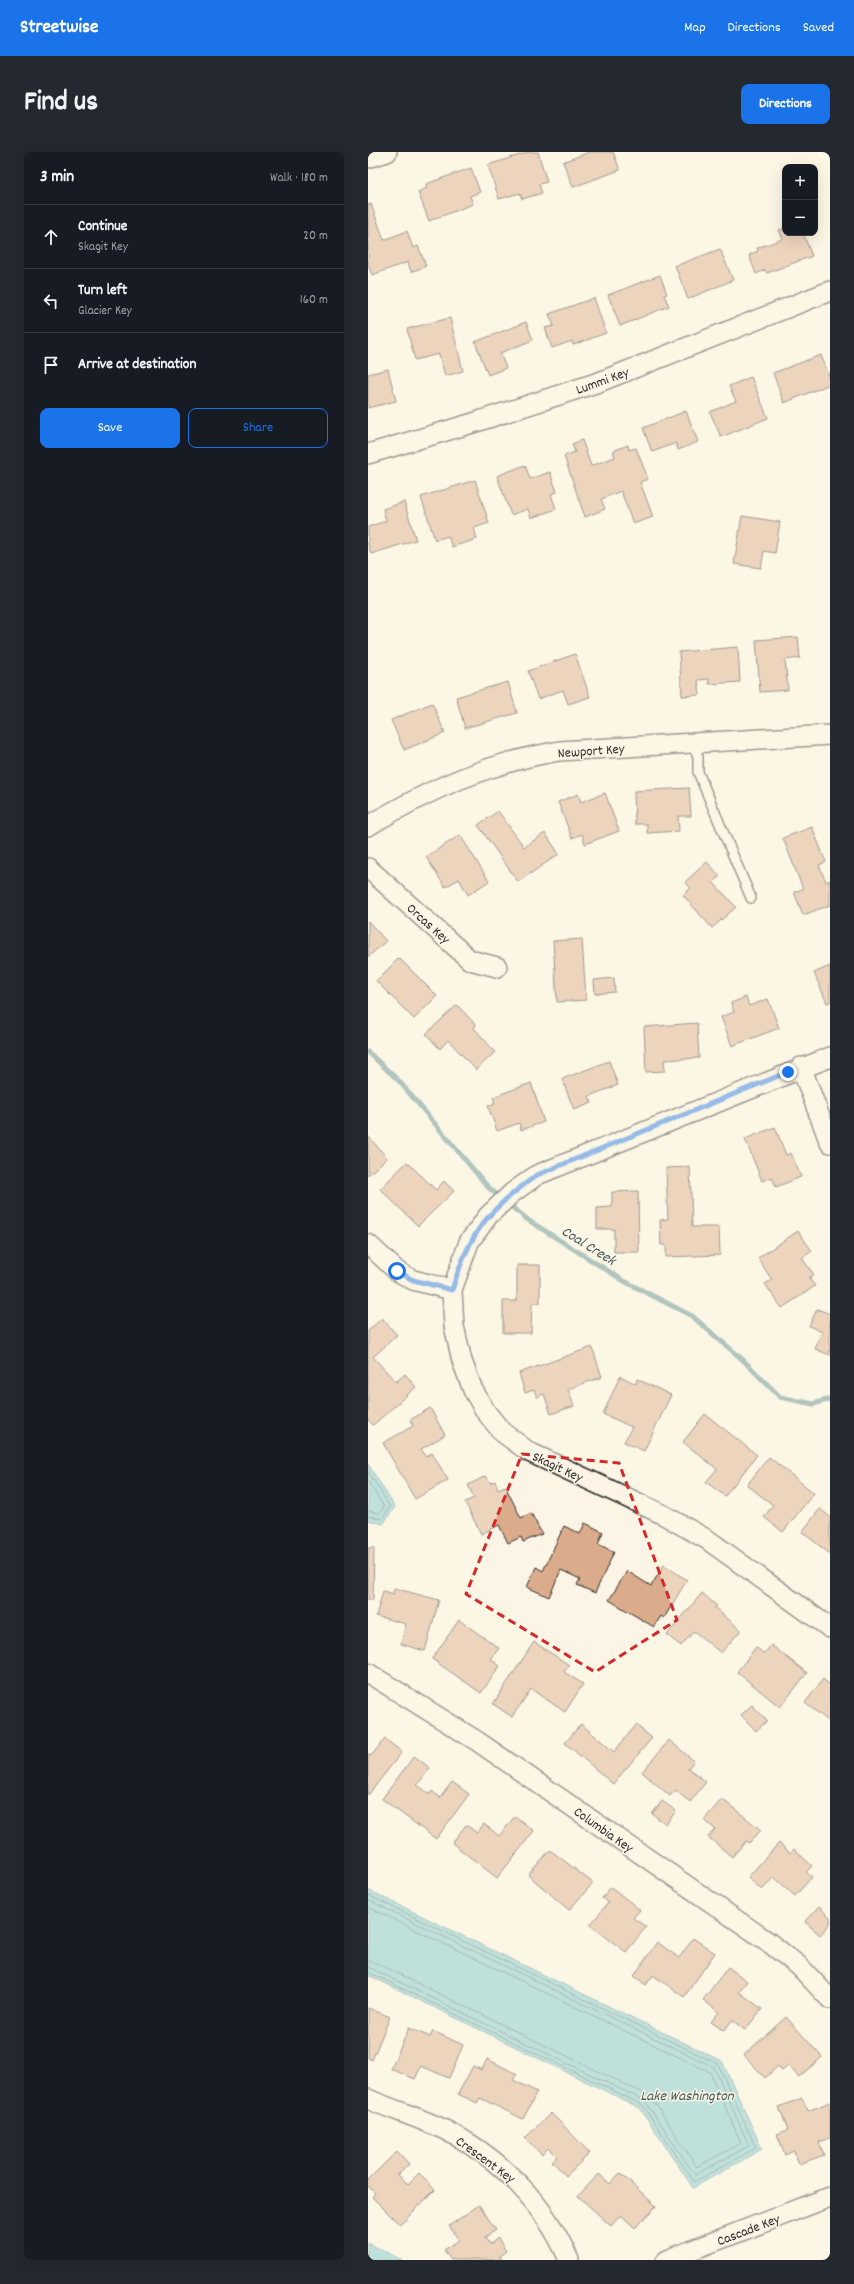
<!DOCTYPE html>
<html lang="en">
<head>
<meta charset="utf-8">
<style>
	:root { --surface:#171b24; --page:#242831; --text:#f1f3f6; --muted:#9ea1a6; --line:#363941; --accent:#1a73e8 }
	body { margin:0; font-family:Dekko,sans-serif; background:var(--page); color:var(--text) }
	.controls { position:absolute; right:12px; top:12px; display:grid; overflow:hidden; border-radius:8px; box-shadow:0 4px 16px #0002 }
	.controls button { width:36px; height:36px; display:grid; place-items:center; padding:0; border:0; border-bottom:1px solid var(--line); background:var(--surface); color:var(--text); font:20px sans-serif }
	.stop { position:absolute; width:12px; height:12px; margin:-9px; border:3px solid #1a73e8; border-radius:50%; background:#fff }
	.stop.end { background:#1a73e8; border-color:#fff; box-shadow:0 1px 4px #0008 }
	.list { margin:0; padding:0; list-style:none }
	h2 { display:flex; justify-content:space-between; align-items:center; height:52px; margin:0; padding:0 16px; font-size:17px }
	h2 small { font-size:13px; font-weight:400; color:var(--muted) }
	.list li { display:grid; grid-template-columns:26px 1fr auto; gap:12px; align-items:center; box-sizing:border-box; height:64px; padding:0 16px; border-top:1px solid var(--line) }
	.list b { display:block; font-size:15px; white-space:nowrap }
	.list p { margin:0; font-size:13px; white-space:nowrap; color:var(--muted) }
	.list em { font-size:13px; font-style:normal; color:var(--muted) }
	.actions { display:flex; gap:8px; padding:12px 16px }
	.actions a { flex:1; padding:9px 0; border:1px solid var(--accent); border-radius:8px; text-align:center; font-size:14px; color:var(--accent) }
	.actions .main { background:var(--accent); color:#fff }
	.icon { flex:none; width:22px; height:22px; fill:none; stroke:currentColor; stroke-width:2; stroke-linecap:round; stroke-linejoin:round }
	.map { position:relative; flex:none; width:462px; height:2108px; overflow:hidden; border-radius:8px }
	header { display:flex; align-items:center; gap:24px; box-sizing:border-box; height:56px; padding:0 20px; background:var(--accent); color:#fff }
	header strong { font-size:19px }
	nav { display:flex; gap:22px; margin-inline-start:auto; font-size:14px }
	.intro { display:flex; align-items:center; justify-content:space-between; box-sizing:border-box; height:96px; padding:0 24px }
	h1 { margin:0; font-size:28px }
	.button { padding:10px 18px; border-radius:8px; background:var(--accent); color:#fff; font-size:14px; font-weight:700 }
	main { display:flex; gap:24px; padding:0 24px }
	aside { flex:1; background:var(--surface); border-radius:8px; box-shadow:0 4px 16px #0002 }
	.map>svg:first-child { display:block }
</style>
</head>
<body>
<header>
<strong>Streetwise</strong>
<nav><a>Map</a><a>Directions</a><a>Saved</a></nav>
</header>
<div class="intro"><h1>Find us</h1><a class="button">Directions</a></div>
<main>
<aside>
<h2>3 min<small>Walk · 180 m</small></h2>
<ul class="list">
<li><svg class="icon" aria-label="ahead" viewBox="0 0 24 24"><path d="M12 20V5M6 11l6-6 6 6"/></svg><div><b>Continue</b><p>Skagit Key</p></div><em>20 m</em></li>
<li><svg class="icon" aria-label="left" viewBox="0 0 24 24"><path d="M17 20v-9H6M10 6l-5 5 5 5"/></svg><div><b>Turn left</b><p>Glacier Key</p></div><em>160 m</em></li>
<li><svg class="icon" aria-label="arrive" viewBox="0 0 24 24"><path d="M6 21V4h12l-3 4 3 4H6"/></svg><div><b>Arrive at destination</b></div></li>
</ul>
<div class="actions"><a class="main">Save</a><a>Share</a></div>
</aside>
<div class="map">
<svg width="462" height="2108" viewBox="0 0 462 2108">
	<rect width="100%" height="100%" fill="#fcf5e5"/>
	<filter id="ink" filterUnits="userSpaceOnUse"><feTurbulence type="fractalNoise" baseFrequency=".025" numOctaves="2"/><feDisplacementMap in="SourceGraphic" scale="8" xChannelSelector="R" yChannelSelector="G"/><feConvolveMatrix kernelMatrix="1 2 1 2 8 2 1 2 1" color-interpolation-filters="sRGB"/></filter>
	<g filter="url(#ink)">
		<path fill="#77c8d0" stroke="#59898e" d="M 0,1312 L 27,1355 L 15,1372 L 0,1368 Z
			M 0,1738 L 354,1909 L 394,1997 L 325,2036 L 272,1956 L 0,1823 Z
			M 0,2091 L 34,2108 L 0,2108 Z"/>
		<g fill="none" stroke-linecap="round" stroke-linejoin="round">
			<path stroke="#496a6d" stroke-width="1" d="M 0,1319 L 22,1355 L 14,1367 L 0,1364
				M 0,1329 L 16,1355 L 11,1361 L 0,1359
				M 0,1743 L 350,1912 L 388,1996 L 326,2030 L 275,1953 L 0,1820
				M 0,1748 L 346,1915 L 381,1994 L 327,2023 L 277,1949 L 0,1815
				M 0,1755 L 342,1920 L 373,1991 L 329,2015 L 285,1948 L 279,1943 L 8,1811 L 0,1809"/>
			<path stroke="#59898e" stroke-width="5" d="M 0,900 L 31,929 L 120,1035 L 133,1046
				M 139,1051 L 160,1068 L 256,1129 L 324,1164 L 374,1207 L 412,1245 L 445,1252 L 462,1247"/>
		</g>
		<path fill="#dbac8c" stroke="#2b2b2b" d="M 161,0 L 170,0 L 179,30 L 171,32 L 174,41 L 154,47 L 152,41 L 131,47 L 120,13 Z
			M 221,0 L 245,0 L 252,18 L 205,35 L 195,10 Z
			M 103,16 L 112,40 L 102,44 L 105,52 L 61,69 L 50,40 L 59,36 L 58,32 Z
			M 3,52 L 16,88 L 39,79 L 45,96 L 50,94 L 58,114 L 43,120 L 40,110 L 4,123 L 0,112 L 0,53 Z
			M 417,76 L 417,81 L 435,81 L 444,104 L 399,121 L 397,118 L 388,122 L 381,103 L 390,99 L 389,96 L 415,87 L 411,78 Z
			M 352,97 L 365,128 L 320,147 L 307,114 Z
			M 292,123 L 299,142 L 296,143 L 301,154 L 252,174 L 240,143 Z
			M 226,146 L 238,181 L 205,193 L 204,189 L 184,196 L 177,176 L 186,174 L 181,162 Z
			M 82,166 L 95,219 L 77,224 L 71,202 L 47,208 L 39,177 Z
			M 158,170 L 165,188 L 132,201 L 138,216 L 120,223 L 107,190 Z
			M 453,203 L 462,226 L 462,232 L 416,251 L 405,221 Z
			M 20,217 L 28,249 L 0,256 L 0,222 Z
			M 383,225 L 400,266 L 353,285 L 342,260 L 368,249 L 361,234 Z
			M 318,259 L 330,290 L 310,298 L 308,291 L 284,300 L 275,276 Z
			M 214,288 L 223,314 L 247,305 L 245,299 L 260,293 L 261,298 L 268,296 L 280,327 L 272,330 L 285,365 L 265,372 L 253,339 L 233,347 L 237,357 L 217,365 L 196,304 L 207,300 L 204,292 Z
			M 157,313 L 162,327 L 182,320 L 189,340 L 183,342 L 188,357 L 163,366 L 160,357 L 143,363 L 129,324 Z
			M 107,328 L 121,371 L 106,376 L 109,387 L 84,395 L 80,384 L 67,388 L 53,345 Z
			M 36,350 L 48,388 L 3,402 L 0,392 L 0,375 L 18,369 L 15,357 Z
			M 374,364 L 412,370 L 407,401 L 396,399 L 393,416 L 366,412 Z
			M 430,485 L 432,506 L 417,508 L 420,538 L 392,540 L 388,488 Z
			M 370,495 L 372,530 L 341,532 L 341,527 L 330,528 L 332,543 L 314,544 L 311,500 Z
			M 207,502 L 222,545 L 200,552 L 195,538 L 170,547 L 160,519 Z
			M 140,530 L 149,561 L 97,576 L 88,545 Z
			M 64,551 L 77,581 L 36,598 L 23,568 Z
			M 321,636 L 323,664 L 310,664 L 311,679 L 279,681 L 279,672 L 267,672 L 266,639 Z
			M 237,641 L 251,679 L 217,692 L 214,682 L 204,686 L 190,650 L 210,642 L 213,650 Z
			M 130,659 L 156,695 L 177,681 L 191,702 L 150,730 L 110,673 Z
			M 444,675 L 458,710 L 451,713 L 458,730 L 462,728 L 462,753 L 435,763 L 426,740 L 435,737 L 415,686 Z
			M 92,683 L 121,729 L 100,743 L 91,727 L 77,735 L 58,705 Z
			M 339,710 L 352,724 L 345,730 L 368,755 L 344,776 L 315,743 L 323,736 L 317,730 Z
			M 0,769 L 18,789 L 0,805 Z
			M 214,787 L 218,848 L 189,850 L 185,789 Z
			M 31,806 L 69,844 L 46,867 L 8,829 Z
			M 462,814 L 462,850 L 459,851 L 446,821 Z
			M 246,826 L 247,840 L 227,842 L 226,828 Z
			M 378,845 L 381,854 L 400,847 L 411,876 L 364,894 L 353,865 L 366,860 L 363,851 Z
			M 89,853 L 108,873 L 106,876 L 127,900 L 108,918 L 80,888 L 72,897 L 58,882 Z
			M 329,871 L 331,906 L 296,908 L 297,919 L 278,920 L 276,875 Z
			M 241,909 L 250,933 L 221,944 L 224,951 L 206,958 L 194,927 Z
			M 163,931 L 176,970 L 153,978 L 151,971 L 129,979 L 120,954 L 127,952 L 125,945 Z
			M 407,975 L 418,1003 L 423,1001 L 433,1025 L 408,1035 L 404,1025 L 394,1029 L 377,987 Z
			M 0,984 L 19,1006 L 0,1023 Z
			M 39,1010 L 68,1038 L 76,1029 L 86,1039 L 50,1074 L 12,1037 Z
			M 322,1015 L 324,1075 L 351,1075 L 352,1103 L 298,1105 L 298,1093 L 293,1093 L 292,1068 L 300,1067 L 298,1016 Z
			M 270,1039 L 271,1100 L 246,1100 L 246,1077 L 229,1077 L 229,1056 L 244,1055 L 244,1040 Z
			M 430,1079 L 444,1099 L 434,1106 L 446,1123 L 441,1126 L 447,1134 L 414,1156 L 397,1132 L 404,1128 L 390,1106 Z
			M 149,1113 L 172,1113 L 172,1151 L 164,1151 L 163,1181 L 135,1181 L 135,1149 L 149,1149 Z
			M 449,1157 L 462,1162 L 462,1203 L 447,1197 L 454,1180 L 441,1174 Z
			M 14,1166 L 29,1183 L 5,1205 L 28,1230 L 37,1222 L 48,1235 L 5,1273 L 0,1268 L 0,1179 Z
			M 224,1195 L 234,1225 L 200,1237 L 206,1254 L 183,1262 L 176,1242 L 169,1245 L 166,1238 L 157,1241 L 151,1221 Z
			M 252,1224 L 268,1232 L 269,1227 L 303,1243 L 276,1299 L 256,1290 L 264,1275 L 235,1262 Z
			M 62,1256 L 77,1283 L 53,1297 L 58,1304 L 64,1301 L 80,1328 L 47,1347 L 15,1291 L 45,1274 L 42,1268 Z
			M 337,1262 L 389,1303 L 357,1344 L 338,1330 L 349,1317 L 315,1290 Z
			M 401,1305 L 446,1341 L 415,1380 L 396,1365 L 405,1353 L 379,1333 Z
			M 118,1324 L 122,1331 L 127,1329 L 130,1337 L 137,1334 L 153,1366 L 163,1361 L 174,1382 L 155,1390 L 153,1385 L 140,1391 L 131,1373 L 113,1382 L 97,1350 L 106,1346 L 100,1333 Z
			M 452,1357 L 462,1365 L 462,1402 L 434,1380 Z
			M 217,1371 L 235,1380 L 230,1392 L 246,1400 L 227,1441 L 209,1433 L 212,1427 L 193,1418 L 181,1445 L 159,1435 L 168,1415 L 175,1419 L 196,1374 L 212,1382 Z
			M 0,1396 L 6,1396 L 5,1448 L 0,1448 Z
			M 296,1413 L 319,1428 L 296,1466 L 293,1464 L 286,1475 L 241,1448 L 259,1419 L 283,1434 Z
			M 26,1436 L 71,1448 L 57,1499 L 33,1492 L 38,1472 L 8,1464 L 15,1439 L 25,1442 Z
			M 334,1441 L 349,1454 L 347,1456 L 373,1478 L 353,1501 L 326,1479 L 313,1494 L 299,1483 Z
			M 91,1468 L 131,1496 L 123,1507 L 132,1514 L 113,1541 L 64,1507 Z
			M 166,1490 L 201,1513 L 196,1520 L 215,1532 L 197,1560 L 163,1537 L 144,1565 L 125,1552 Z
			M 403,1493 L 439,1521 L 412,1555 L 369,1520 L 388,1495 L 396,1502 Z
			M 455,1527 L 462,1533 L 462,1570 L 437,1551 Z
			M 384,1553 L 399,1569 L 388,1579 L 373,1563 Z
			M 213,1572 L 246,1600 L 268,1573 L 284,1586 L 245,1632 L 197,1591 Z
			M 17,1587 L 34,1600 L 0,1643 L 0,1602 L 3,1604 Z
			M 301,1588 L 326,1609 L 320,1616 L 338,1630 L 322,1650 L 307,1638 L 302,1644 L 274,1620 Z
			M 46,1604 L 62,1616 L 49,1633 L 62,1642 L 64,1639 L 72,1646 L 84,1630 L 101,1642 L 68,1687 L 14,1647 Z
			M 354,1647 L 393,1678 L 381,1691 L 378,1689 L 364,1705 L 340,1685 L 347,1677 L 336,1668 Z
			M 294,1649 L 308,1659 L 298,1672 L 284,1662 Z
			M 147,1664 L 166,1679 L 129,1726 L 84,1691 L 98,1673 L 109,1681 L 116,1672 L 131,1684 Z
			M 411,1691 L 422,1701 L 426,1697 L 444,1714 L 438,1720 L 444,1725 L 427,1744 L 406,1725 L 394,1738 L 380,1725 Z
			M 182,1698 L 225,1731 L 201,1758 L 160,1723 Z
			M 243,1735 L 272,1758 L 265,1766 L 278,1775 L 258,1800 L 222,1773 L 240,1751 L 234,1746 Z
			M 451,1755 L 462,1765 L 462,1772 L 452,1783 L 437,1770 Z
			M 325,1786 L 347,1801 L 316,1845 L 285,1823 L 278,1833 L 266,1824 L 289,1790 L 311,1806 Z
			M 360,1815 L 379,1829 L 371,1840 L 394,1857 L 377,1878 L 364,1868 L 356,1879 L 343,1870 L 351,1860 L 335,1848 Z
			M 0,1856 L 22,1865 L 4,1908 L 0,1906 Z
			M 418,1865 L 454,1905 L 431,1925 L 421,1913 L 414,1919 L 410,1914 L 397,1926 L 376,1903 Z
			M 41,1876 L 62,1885 L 65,1879 L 95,1893 L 81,1926 L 53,1914 L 47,1927 L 23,1917 Z
			M 119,1907 L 149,1922 L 145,1928 L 169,1940 L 155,1967 L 112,1946 L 109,1951 L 90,1942 L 105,1914 L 114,1918 Z
			M 434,1946 L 440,1959 L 462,1950 L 462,1986 L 451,1990 L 456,2003 L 431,2012 L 426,1999 L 417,2003 L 409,1982 L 420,1978 L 411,1955 Z
			M 183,1961 L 222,2001 L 198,2024 L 184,2009 L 189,2005 L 180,1996 L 174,2003 L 157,1986 Z
			M 29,1999 L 41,2012 L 30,2023 L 40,2032 L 51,2021 L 67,2038 L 32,2073 L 4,2045 L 7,2041 L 0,2034 L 0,2028 Z
			M 252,2021 L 288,2054 L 267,2076 L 253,2063 L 243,2074 L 210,2044 L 231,2022 L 242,2032 Z
			M 111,2053 L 128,2078 L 117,2085 L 122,2092 L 130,2086 L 138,2099 L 131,2104 L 134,2108 L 83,2108 L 76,2098 L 91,2088 L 81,2074 Z"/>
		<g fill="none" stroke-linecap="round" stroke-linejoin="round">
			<defs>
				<path id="lane" d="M 325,590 L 330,605 L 330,620 L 383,746"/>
				<path id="street" d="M 0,6 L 19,0
					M 0,302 L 105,271 L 231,230 L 462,139
					M 0,674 C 62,637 120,611 191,599 L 462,583
					M 0,716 L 102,808 L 129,815
					M 462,905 L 169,1023 L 144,1041 L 120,1064 L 101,1090 L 84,1138 L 86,1174 L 94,1209 L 105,1238 L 118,1260 L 134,1280 L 161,1300 L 294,1362 L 340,1388 L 462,1476
					M 433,915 L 462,991
					M 0,1092 L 29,1119 L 45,1128 L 84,1138
					M 0,1521 L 109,1589 L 399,1789 L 431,1814 L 462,1847
					M 0,1947 C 25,1958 52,1966 77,1978 C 132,2005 177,2052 201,2108
					M 298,2108 L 462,2045"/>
			</defs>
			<use href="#lane" stroke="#2b2b2b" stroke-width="12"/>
			<use href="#street" stroke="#2b2b2b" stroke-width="22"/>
			<use href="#lane" stroke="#fcf5e5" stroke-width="9"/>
			<use href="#street" stroke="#fcf5e5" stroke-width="19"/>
		</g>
	</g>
	<g fill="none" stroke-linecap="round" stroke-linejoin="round" filter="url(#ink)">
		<path stroke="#1a73e8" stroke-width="5" d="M 29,1119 L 45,1128 L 84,1138 C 102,1079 119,1059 169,1023 L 420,920"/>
	</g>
	<path d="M0 0H462V2108H0ZM 154,1302 L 251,1311 L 309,1468 L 227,1520 L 98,1442 Z" fill="#fcf5e5" fill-opacity=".55" fill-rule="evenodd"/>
	<path fill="none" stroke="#d62828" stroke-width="3" stroke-dasharray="8 5" stroke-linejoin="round" d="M 154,1302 L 251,1311 L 309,1468 L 227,1520 L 98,1442 Z"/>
	<g text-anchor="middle" stroke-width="3" stroke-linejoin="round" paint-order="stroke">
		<g font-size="14" fill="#2b2b2b" stroke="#fcf5e5">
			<text transform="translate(234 228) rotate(-20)" y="5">Lummi Key</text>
			<text transform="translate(223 598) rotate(-4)" y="5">Newport Key</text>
			<text transform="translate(61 771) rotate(42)" y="5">Orcas Key</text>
			<text transform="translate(190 1314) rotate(25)" y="5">Skagit Key</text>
			<text transform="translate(236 1677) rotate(35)" y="5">Columbia Key</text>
			<text transform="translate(118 2007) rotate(36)" y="5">Crescent Key</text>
			<text transform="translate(380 2077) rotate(-21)" y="5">Cascade Key</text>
		</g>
		<g font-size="15" font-style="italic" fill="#425a5d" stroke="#fcf5e5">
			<text transform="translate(221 1093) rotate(32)" y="5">Coal Creek</text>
			<text x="319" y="1948">Lake Washington</text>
		</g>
	</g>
</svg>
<div class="controls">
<button>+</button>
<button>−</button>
</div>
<div class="stop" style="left:29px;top:1119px"></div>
<div class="stop end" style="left:420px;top:920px"></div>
</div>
</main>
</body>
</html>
